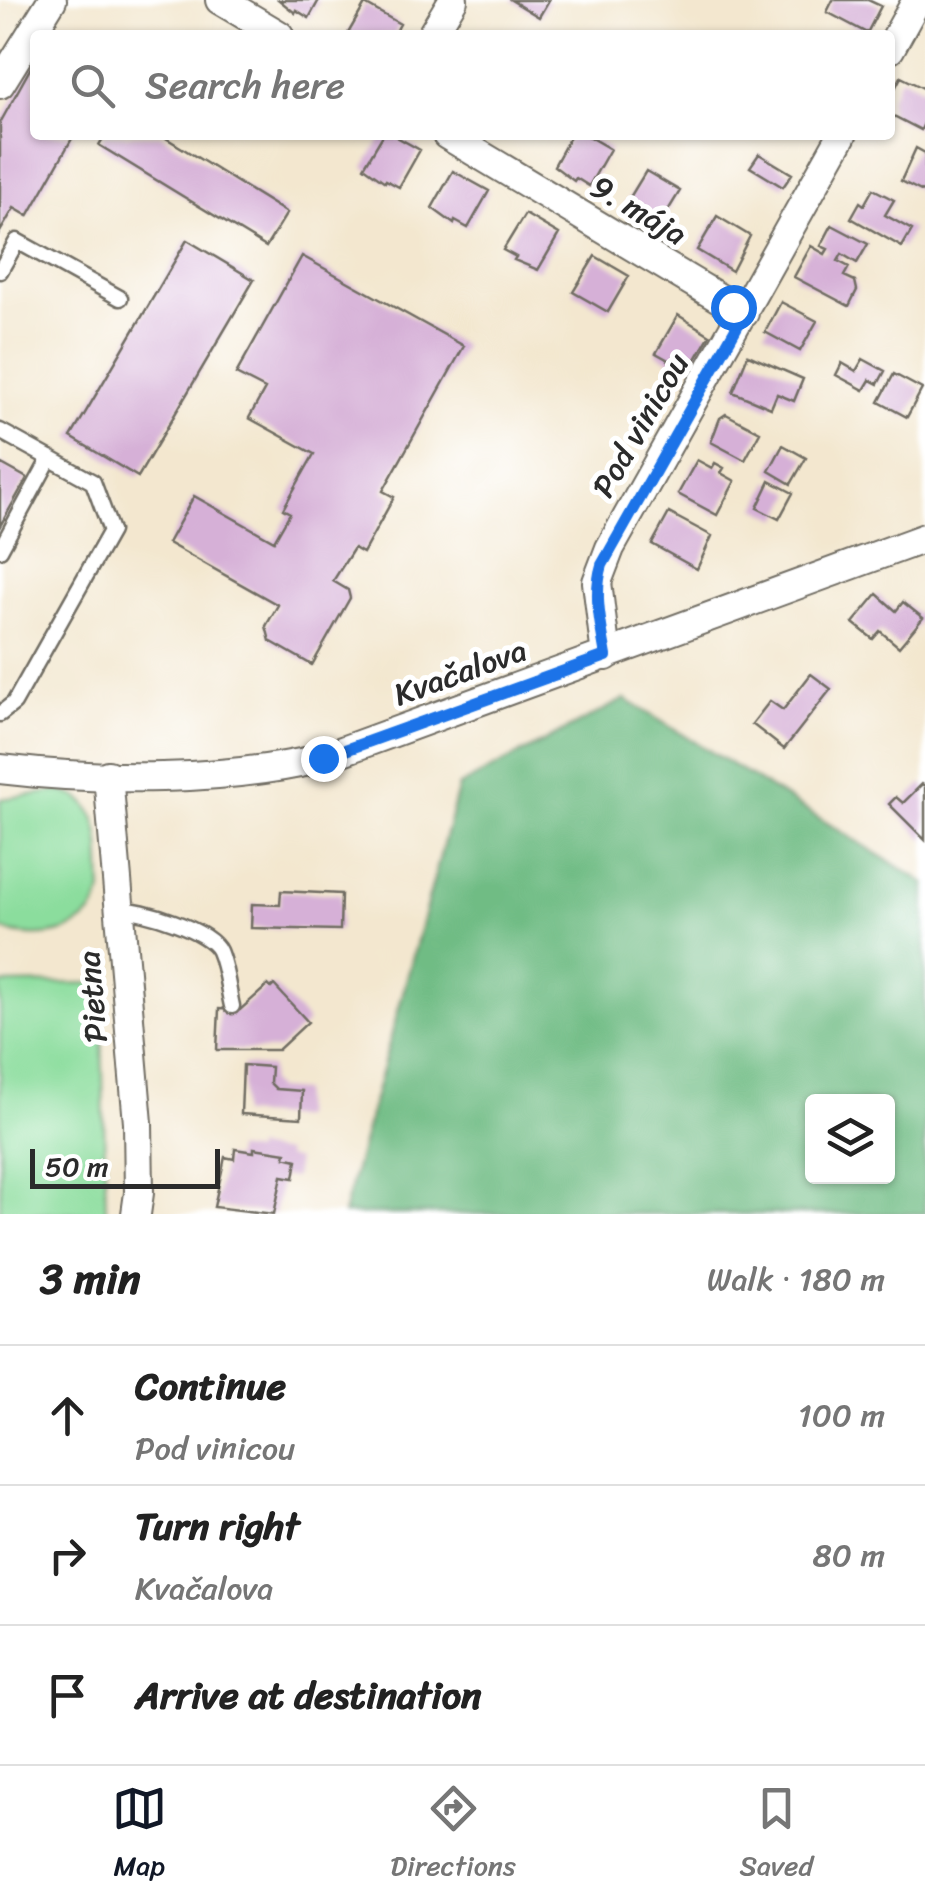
<!DOCTYPE html>
<html lang="en">
<head>
<meta charset="utf-8">
<style>
	:root { --surface:#fff; --page:#f6f6f6; --text:#222; --muted:#767676; --line:#e0e0e0; --accent:#111827 }
	body { margin:0; font-family:Sriracha,sans-serif; background:var(--page); color:var(--text) }
	.controls { position:absolute; right:30px; bottom:30px; display:grid; overflow:hidden; border-radius:10px; box-shadow:0 2px 8px #0004 }
	.controls button { width:90px; height:90px; display:grid; place-items:center; padding:0; border:0; border-bottom:2px solid var(--line); background:var(--surface); color:var(--text); font:50px sans-serif }
	.scale { position:absolute; left:30px; bottom:25px; width:190px; box-sizing:border-box; padding-left:10px; border:5px solid #2b2b2b; border-top:0; font-size:28px; line-height:35px; white-space:nowrap; color:#2b2b2b; -webkit-text-stroke:8px #fff; paint-order:stroke }
	.stop { position:absolute; width:30px; height:30px; margin:-22px; border:8px solid #1a73e8; border-radius:50%; background:#fff }
	.stop.end { background:#1a73e8; border-color:#fff; box-shadow:0 2px 10px #0008 }
	.list { margin:0; padding:0; list-style:none }
	h2 { display:flex; justify-content:space-between; align-items:center; height:130px; margin:0; padding:0 40px; font-size:42px }
	h2 small { font-size:32px; font-weight:400; color:var(--muted) }
	.list li { display:grid; grid-template-columns:65px 1fr auto; gap:30px; align-items:center; box-sizing:border-box; height:140px; padding:0 40px; border-top:2px solid var(--line) }
	.list b { display:block; font-size:38px; white-space:nowrap }
	.list p { margin:0; font-size:32px; white-space:nowrap; color:var(--muted) }
	.list em { font-size:32px; font-style:normal; color:var(--muted) }
	.icon { flex:none; width:55px; height:55px; fill:none; stroke:currentColor; stroke-width:2; stroke-linecap:round; stroke-linejoin:round }
	.map { position:relative; flex:none; width:925px; height:1214px; overflow:hidden }
	.search { position:absolute; background:var(--surface); box-shadow:0 2px 8px #0004; left:30px; right:30px; top:30px; height:110px; display:flex; align-items:center; gap:25px; box-sizing:border-box; padding:0 35px; border-radius:10px; color:var(--muted); font-size:38px }
	.sheet { height:550px; background:var(--surface) }
	nav { display:flex; justify-content:space-around; align-items:center; box-sizing:border-box; height:140px; border-top:2px solid var(--line); background:var(--surface); font-size:28px; color:var(--muted) }
	nav a { display:grid; justify-items:center; gap:5px }
	nav .on { color:var(--accent) }
	.map>svg:first-child { display:block }
</style>
</head>
<body>
<div class="map">
<svg width="925" height="1214" viewBox="0 0 925 1214">
	<rect width="100%" height="100%" fill="#fff"/>
	<filter id="ink" filterUnits="userSpaceOnUse"><feTurbulence type="fractalNoise" baseFrequency=".01" numOctaves="2"/><feDisplacementMap in="SourceGraphic" scale="20" xChannelSelector="R" yChannelSelector="G"/><feConvolveMatrix kernelMatrix="1 2 1 2 8 2 1 2 1" color-interpolation-filters="sRGB"/></filter>
	<filter id="wash" filterUnits="userSpaceOnUse"><feTurbulence type="fractalNoise" baseFrequency=".0048" numOctaves="4" result="noise"/><feDisplacementMap in="SourceGraphic" scale="40" xChannelSelector="R" yChannelSelector="G"/><feGaussianBlur stdDeviation="2.25" result="paint"/><feColorMatrix in="noise" values="0 0 0 0 0 0 0 0 0 0 0 0 0 0 0 0 0 1.4 0 .05"/><feComposite in="paint" operator="in"/></filter>
	<g filter="url(#wash)">
		<rect width="100%" height="100%" fill="#f3e7cf"/>
		<path fill="#8bdd9d" stroke="#5b8464" stroke-width="2.5" d="M 58,791 C 108,797 99,852 102,891 C 91,935 40,942 3,930 L 0,929 L 0,799 Z
			M 101,983 L 106,1214 L 0,1214 L 0,984 Z"/>
		<path fill="#70bc84" stroke="#4e7458" stroke-width="2.5" fill-rule="evenodd" d="M 625,699 L 925,883 L 925,1214 L 343,1214 L 459,786 ZM 812,1102 L 888,1102 L 888,1176 L 812,1176 Z"/>
		<g id="blocks">
			<path fill="#d6b0d7" d="M 279,0 L 319,0 L 309,18 L 296,10 L 295,13 Z
				M 511,0 L 549,0 L 539,17 Z
				M 833,0 L 868,0 L 881,6 L 867,33 L 827,12 Z
				M 365,4 L 400,24 L 394,35 L 347,35 Z
				M 35,60 L 35,135 L 74,135 L 28,216 L 14,208 L 0,232 L 0,123 Z
				M 901,77 L 925,89 L 925,121 L 921,130 L 890,114 L 890,98 Z
				M 105,135 L 161,135 L 287,213 L 266,247 L 99,145 Z
				M 383,135 L 393,135 L 420,150 L 399,187 L 386,180 L 385,182 L 364,167 Z
				M 571,135 L 586,135 L 610,149 L 589,186 L 576,178 L 574,181 L 554,166 Z
				M 916,148 L 925,153 L 925,193 L 901,181 Z
				M 759,154 L 792,174 L 783,187 L 750,167 Z
				M 453,171 L 489,191 L 468,228 L 455,221 L 454,224 L 432,208 Z
				M 646,171 L 680,191 L 658,227 L 634,217 L 636,214 L 624,207 Z
				M 873,189 L 894,200 L 885,215 L 912,230 L 902,247 L 851,218 L 860,202 L 864,205 Z
				M 525,214 L 559,234 L 538,270 L 514,260 L 516,257 L 503,250 Z
				M 717,216 L 750,236 L 732,271 L 697,250 Z
				M 832,225 L 868,244 L 857,263 L 842,254 L 838,261 L 849,267 L 844,276 L 855,281 L 857,290 L 849,306 L 794,277 L 811,246 L 825,254 L 828,249 L 821,246 Z
				M 187,240 L 254,280 L 138,477 L 71,437 Z
				M 302,256 L 464,346 L 383,491 L 394,497 L 363,553 L 354,548 L 333,581 L 348,590 L 350,598 L 312,665 L 270,641 L 266,626 L 278,605 L 168,543 L 194,496 L 274,541 L 290,513 L 283,509 L 314,454 L 249,418 L 265,389 L 236,374 Z
				M 595,256 L 629,276 L 608,312 L 573,292 Z
				M 781,302 L 817,321 L 800,351 L 765,332 Z
				M 678,315 L 710,335 L 692,366 L 677,357 L 674,363 L 656,353 Z
				M 748,355 L 803,379 L 794,401 L 777,394 L 771,408 L 733,392 Z
				M 863,359 L 885,371 L 878,384 L 870,380 L 864,390 L 836,375 L 842,363 L 856,371 Z
				M 894,374 L 922,389 L 907,417 L 879,402 Z
				M 726,414 L 760,432 L 745,460 L 711,442 L 720,418 Z
				M 783,445 L 806,458 L 791,484 L 769,471 Z
				M 697,460 L 712,468 L 715,463 L 724,468 L 721,473 L 735,481 L 717,515 L 678,494 Z
				M 0,463 L 27,478 L 0,526 Z
				M 770,481 L 793,493 L 779,519 L 757,508 Z
				M 669,513 L 712,536 L 697,569 L 652,544 Z
				M 877,594 L 896,611 L 903,602 L 923,618 L 899,647 L 880,631 L 873,639 L 853,623 Z
				M 811,674 L 831,689 L 784,749 L 752,724 L 770,701 L 783,710 Z
				M 922,784 L 925,786 L 925,840 L 889,804 L 896,797 L 903,803 Z
				M 281,891 L 341,894 L 340,930 L 251,928 L 252,904 L 280,905 Z
				M 268,985 L 271,988 L 274,985 L 308,1022 L 278,1050 L 217,1050 L 219,1009 L 240,1010 Z
				M 243,1065 L 271,1067 L 270,1083 L 276,1089 L 302,1091 L 301,1118 L 241,1114 Z
				M 254,1148 L 286,1153 L 285,1157 L 297,1160 L 294,1178 L 282,1176 L 274,1214 L 214,1207 L 225,1157 L 234,1159 L 235,1149 L 254,1152 Z"/>
		</g>
	</g>
	<g filter="url(#ink)">
		<use href="#blocks" fill-opacity="0" stroke="#716d64" stroke-width="2.5"/>
		<g fill="none" stroke-linecap="round" stroke-linejoin="round">
			<defs>
				<path id="lane" d="M 0,271 L 17,241 L 120,298
					M 0,431 L 93,482 L 111,531 L 14,703 L 0,714
					M 0,550 L 50,458
					M 119,909 C 141,909 210,930 219,951 C 226,967 228,989 232,1006"/>
				<path id="street" d="M 220,0 L 279,35
					M 432,35 L 453,0
					M 890,49 L 917,0
					M 0,84 L 52,0
					M 447,135 L 744,313
					M 606,656 L 597,582 L 610,548 L 842,135
					M 0,769 C 101,781 224,782 323,758 L 925,538
					M 108,775 L 138,1123 L 139,1193 L 136,1214"/>
			</defs>
			<use href="#lane" stroke="#716d64" stroke-width="19"/>
			<use href="#street" stroke="#716d64" stroke-width="32"/>
			<use href="#lane" stroke="#fff" stroke-width="14"/>
			<use href="#street" stroke="#fff" stroke-width="28"/>
		</g>
	</g>
	<g fill="none" stroke-linecap="round" stroke-linejoin="round" filter="url(#ink)">
		<path stroke="#1a73e8" stroke-width="12" d="M 323,758 L 606,656 C 601,625 593,595 602,565 L 744,314 L 733,307"/>
	</g>
	<g text-anchor="middle" stroke-width="10" stroke-linejoin="round" paint-order="stroke">
		<g font-size="32" fill="#2b2b2b" stroke="#fff">
			<text transform="translate(639 210) rotate(31)" y="11">9. mája</text>
			<text transform="translate(640 425) rotate(-60)" y="11">Pod vinicou</text>
			<text transform="translate(460 672) rotate(-20)" y="11">Kvačalova</text>
			<text transform="translate(92 997) rotate(-95)" y="11">Pietna</text>
		</g>
	</g>
</svg>
<div class="controls">
<button><svg class="icon" aria-label="layers" viewBox="0 0 24 24"><path d="M12 4l9 5-9 5-9-5zM3 14l9 5 9-5"/></svg></button>
</div>
<div class="scale">50 m</div>
<div class="stop" style="left:733px;top:307px"></div>
<div class="stop end" style="left:323px;top:758px"></div>
<div class="search"><svg class="icon" aria-label="search" viewBox="0 0 24 24"><circle cx="10" cy="10" r="6"/><path d="M15 15l6 6"/></svg>Search here</div>
</div>
<section class="sheet">
<h2>3 min<small>Walk · 180 m</small></h2>
<ul class="list">
<li><svg class="icon" aria-label="ahead" viewBox="0 0 24 24"><path d="M12 20V5M6 11l6-6 6 6"/></svg><div><b>Continue</b><p>Pod vinicou</p></div><em>100 m</em></li>
<li><svg class="icon" aria-label="right" viewBox="0 0 24 24"><path d="M7 20v-9h11M14 6l5 5-5 5"/></svg><div><b>Turn right</b><p>Kvačalova</p></div><em>80 m</em></li>
<li><svg class="icon" aria-label="arrive" viewBox="0 0 24 24"><path d="M6 21V4h12l-3 4 3 4H6"/></svg><div><b>Arrive at destination</b></div></li>
</ul>
</section>
<nav>
<a class="on"><svg class="icon" aria-label="map" viewBox="0 0 24 24"><path d="M3 6l6-2 6 2 6-2v14l-6 2-6-2-6 2zM9 4v14M15 6v14"/></svg>Map</a>
<a><svg class="icon" aria-label="directions" viewBox="0 0 24 24"><path d="M12 3l9 9-9 9-9-9zM9 14v-3h6M13 9l2 2-2 2"/></svg>Directions</a>
<a><svg class="icon" aria-label="saved" viewBox="0 0 24 24"><path d="M7 4h10v16l-5-4-5 4z"/></svg>Saved</a>
</nav>
</body>
</html>
